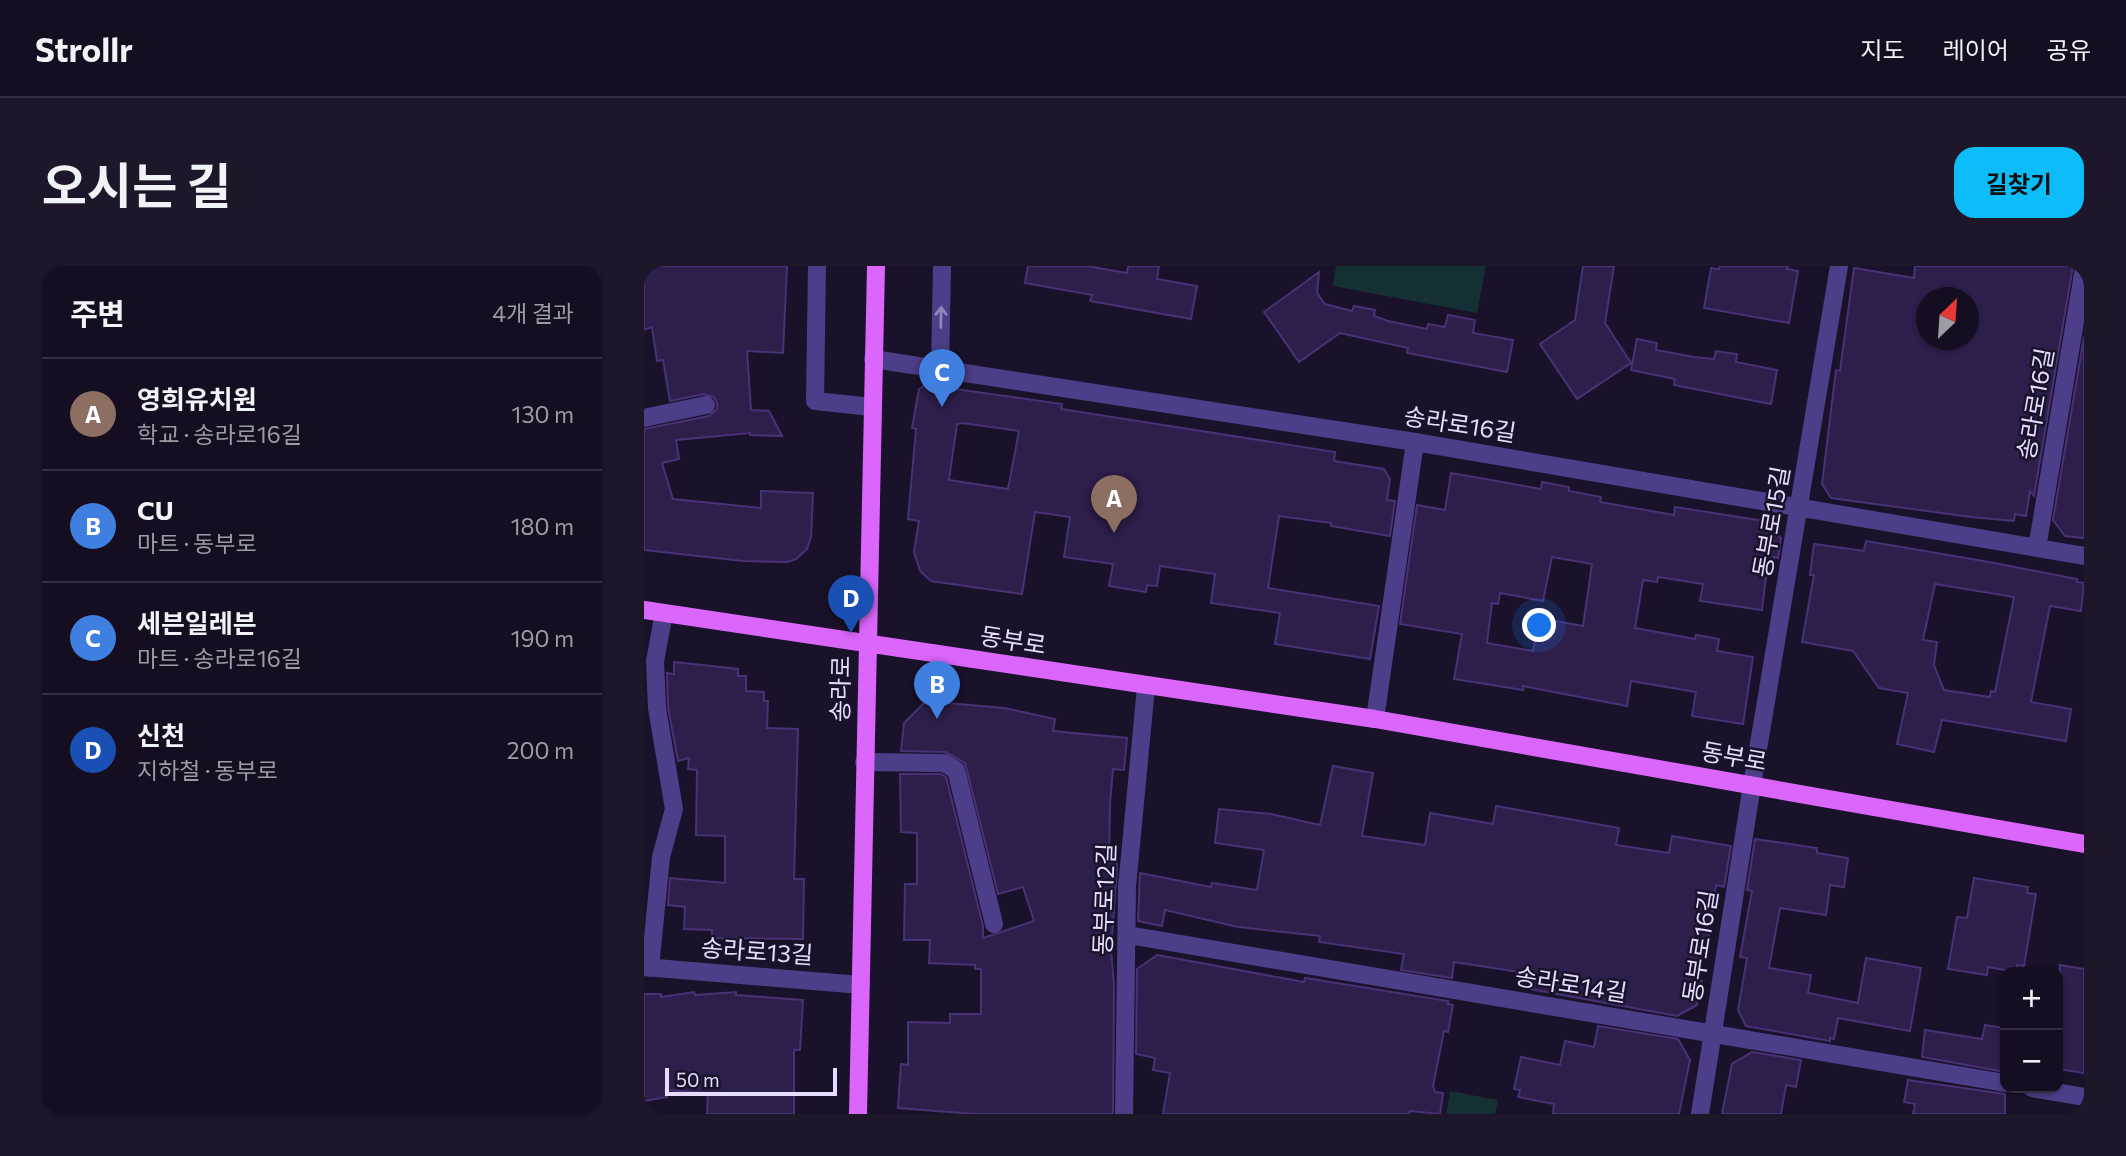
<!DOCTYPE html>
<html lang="ko">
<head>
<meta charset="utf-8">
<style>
	:root { --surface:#140e20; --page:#1d1729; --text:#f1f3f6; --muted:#9d9ca5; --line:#332e3e; --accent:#0dbdf9 }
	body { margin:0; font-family:Commissioner,"Noto Sans KR",sans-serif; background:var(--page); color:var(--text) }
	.controls { position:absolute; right:21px; bottom:21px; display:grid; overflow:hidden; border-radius:14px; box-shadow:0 2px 5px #0004 }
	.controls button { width:63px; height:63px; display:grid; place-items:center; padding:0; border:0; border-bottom:2px solid var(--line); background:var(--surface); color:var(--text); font:35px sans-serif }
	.compass { position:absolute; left:1272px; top:21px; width:63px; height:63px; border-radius:50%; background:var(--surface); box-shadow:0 2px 5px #0004; rotate:25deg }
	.scale { position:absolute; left:21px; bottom:18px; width:172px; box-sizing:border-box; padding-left:7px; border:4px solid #e5dcfe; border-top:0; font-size:19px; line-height:24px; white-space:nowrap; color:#e5dcfe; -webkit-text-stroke:5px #1a122a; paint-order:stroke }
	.you { position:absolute; left:896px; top:360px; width:24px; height:24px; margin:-18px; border:5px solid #fff; border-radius:50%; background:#1a73e8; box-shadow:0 0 0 10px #1a73e833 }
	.badge { display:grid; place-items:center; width:46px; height:46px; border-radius:50%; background:var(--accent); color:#fff; font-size:23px; font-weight:700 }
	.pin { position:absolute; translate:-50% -58px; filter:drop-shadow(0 2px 4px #0008) }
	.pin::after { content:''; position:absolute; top:37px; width:24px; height:21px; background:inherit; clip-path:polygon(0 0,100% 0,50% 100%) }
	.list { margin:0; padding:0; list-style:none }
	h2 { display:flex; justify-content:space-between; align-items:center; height:91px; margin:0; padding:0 28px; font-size:30px }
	h2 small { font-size:23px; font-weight:400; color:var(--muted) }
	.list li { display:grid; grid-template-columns:46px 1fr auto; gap:21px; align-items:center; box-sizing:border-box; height:112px; padding:0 28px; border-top:2px solid var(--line) }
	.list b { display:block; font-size:26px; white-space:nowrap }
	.list p { margin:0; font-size:23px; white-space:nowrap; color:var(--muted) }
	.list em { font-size:23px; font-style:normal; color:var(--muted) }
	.map { position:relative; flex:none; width:1440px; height:848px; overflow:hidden; border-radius:21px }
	header { display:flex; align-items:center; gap:42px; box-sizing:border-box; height:98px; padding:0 35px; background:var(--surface); border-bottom:2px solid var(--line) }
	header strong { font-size:33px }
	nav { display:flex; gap:38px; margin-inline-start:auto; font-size:24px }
	.intro { display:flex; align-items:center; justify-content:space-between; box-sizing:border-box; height:168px; padding:0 42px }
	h1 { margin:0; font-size:49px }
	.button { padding:18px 32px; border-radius:21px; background:var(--accent); color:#111; font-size:24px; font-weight:700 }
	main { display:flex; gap:42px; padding:0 42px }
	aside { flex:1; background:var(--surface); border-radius:21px; box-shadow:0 2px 5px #0004 }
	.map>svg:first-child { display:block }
</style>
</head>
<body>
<header>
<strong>Strollr</strong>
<nav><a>지도</a><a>레이어</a><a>공유</a></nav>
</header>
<div class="intro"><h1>오시는 길</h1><a class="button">길찾기</a></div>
<main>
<aside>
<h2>주변<small>4개 결과</small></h2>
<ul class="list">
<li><span class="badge" style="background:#8d6e63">A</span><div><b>영희유치원</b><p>학교 · 송라로16길</p></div><em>130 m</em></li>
<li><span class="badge" style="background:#3f7fe0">B</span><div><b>CU</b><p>마트 · 동부로</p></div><em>180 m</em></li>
<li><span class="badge" style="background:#3f7fe0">C</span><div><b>세븐일레븐</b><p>마트 · 송라로16길</p></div><em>190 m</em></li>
<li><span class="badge" style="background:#1a4fb4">D</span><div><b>신천</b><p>지하철 · 동부로</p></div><em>200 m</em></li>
</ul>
</aside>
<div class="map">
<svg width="1440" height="848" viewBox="0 0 1440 848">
	<rect width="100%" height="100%" fill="#1a122a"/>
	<path fill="#153034" d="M 692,0 L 842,0 L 833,47 L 689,20 Z
		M 806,825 L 854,834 L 851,848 L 802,848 Z"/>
	<path fill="#2e1e4b" stroke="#493176" stroke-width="2" fill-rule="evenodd" d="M 0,0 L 143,0 L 139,87 L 103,85 L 107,144 L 125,145 L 138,170 L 106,169 L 106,167 L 32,174 L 35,193 L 18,197 L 29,233 L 117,242 L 117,225 L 169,227 L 167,271 L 163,283 L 152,293 L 143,296 L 99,295 L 0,284 L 0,163 L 65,150 L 73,143 L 73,137 L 70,131 L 60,128 L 26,135 L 19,94 L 13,95 L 8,61 L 0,64 Z
		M 384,0 L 443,0 L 483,7 L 484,0 L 515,0 L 513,13 L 553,20 L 547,53 L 446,35 L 448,29 L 381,17 Z
		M 939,0 L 970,0 L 961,57 L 987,97 L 933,133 L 896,78 L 931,54 Z
		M 1076,0 L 1144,0 L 1143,3 L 1154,5 L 1145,57 L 1060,42 L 1067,2 L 1075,3 Z
		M 1271,0 L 1429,0 L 1390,230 L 1386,225 L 1382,250 L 1371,248 L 1370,255 L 1327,251 L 1187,232 L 1178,218 L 1192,104 L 1196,105 L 1210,2 L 1270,12 ZM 1283,32 L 1325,32 L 1325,74 L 1283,74 Z
		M 675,6 L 673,27 L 681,38 L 708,45 L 710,40 L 731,44 L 730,50 L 744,55 L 783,63 L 784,58 L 801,61 L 804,49 L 831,54 L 829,67 L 869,74 L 863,106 L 763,87 L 764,82 L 696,67 L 655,96 L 620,46 Z
		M 1440,71 L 1440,272 L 1421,270 L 1409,254 Z
		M 993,73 L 1013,77 L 1012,84 L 1050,91 L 1070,93 L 1072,85 L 1093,88 L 1092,96 L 1133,104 L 1127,138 L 1030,119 L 1031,113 L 987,104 Z
		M 282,119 L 418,138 L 417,143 L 691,186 L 690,195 L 740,203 L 746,213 L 743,234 L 751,235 L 746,270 L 687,260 L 687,257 L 635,250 L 624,322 L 735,340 L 726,393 L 631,378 L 636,347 L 567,337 L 571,308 L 516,300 L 513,320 L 503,319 L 502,326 L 465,320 L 469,298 L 420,291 L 426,251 L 391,246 L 378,328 L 287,315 L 276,305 L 270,286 L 275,255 L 264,253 L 272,163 L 268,162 L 275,123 ZM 318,157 L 375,165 L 364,223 L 305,214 L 313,158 Z
		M 807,207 L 897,223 L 898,216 L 925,221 L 925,225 L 957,231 L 956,236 L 1030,249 L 1031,241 L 1120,255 L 1137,272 L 1134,292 L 1130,291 L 1129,302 L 1123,301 L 1118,344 L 1056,335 L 1059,318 L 1014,311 L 1013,316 L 999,314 L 991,362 L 1051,373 L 1052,369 L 1075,373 L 1073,385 L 1109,391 L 1099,458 L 1048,450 L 1052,426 L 987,415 L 983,440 L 879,420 L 879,424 L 810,413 L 818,368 L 756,358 L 773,239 L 801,244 ZM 908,291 L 948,298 L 939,360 L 895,352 L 889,385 L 843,377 L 848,337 L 854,338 L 856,327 L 899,335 Z
		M 1222,275 L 1345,296 L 1433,313 L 1433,316 L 1440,317 L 1437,345 L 1406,340 L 1387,436 L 1427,443 L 1422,475 L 1298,454 L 1290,486 L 1253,478 L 1264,427 L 1235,422 L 1209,385 L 1158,376 L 1170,309 L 1166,309 L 1170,278 L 1220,285 ZM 1291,318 L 1370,331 L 1351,426 L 1347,425 L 1346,431 L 1300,424 L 1290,399 L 1293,376 L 1279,374 Z
		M 30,396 L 94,403 L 94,410 L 102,410 L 102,425 L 120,426 L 120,435 L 124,435 L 123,462 L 154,463 L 150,613 L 160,613 L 159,673 L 68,672 L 68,664 L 40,663 L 41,641 L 24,639 L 26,612 L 81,617 L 81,570 L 52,569 L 53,504 L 44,503 L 45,492 L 34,495 L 24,441 L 23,407 L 30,408 Z
		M 282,435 L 360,442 L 411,453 L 409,465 L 483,472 L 480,504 L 469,503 L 466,538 L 465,592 L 473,592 L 473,603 L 467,684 L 470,719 L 469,848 L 331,848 L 254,842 L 257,798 L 264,799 L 264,756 L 306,757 L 306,748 L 337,748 L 337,703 L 331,703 L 331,699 L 285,697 L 286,674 L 260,674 L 261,618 L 273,618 L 273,567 L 257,566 L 256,508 L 297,508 L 302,511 L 339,660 L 339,672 L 390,655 L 379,621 L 354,628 L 321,497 L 301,486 L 257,485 L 260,457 Z
		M 689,500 L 729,507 L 718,570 L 781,579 L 786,547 L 849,558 L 852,540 L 975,562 L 972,579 L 1025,587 L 1028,570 L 1087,580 L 1080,621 L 1072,619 L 1063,682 L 1061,681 L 1054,714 L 1058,715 L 1053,739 L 1033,750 L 880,722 L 882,707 L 810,696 L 808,712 L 757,704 L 760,688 L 675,676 L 676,670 L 594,661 L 521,644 L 518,660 L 494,655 L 496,607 L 567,621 L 568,617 L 613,624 L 620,584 L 571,577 L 575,543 L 627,548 L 676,559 Z
		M 1111,573 L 1173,582 L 1173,587 L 1204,592 L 1200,621 L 1186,619 L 1182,649 L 1136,642 L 1125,702 L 1167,709 L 1164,727 L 1214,737 L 1222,692 L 1277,702 L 1266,765 L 1194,752 L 1190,773 L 1186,772 L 1186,775 L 1102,760 L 1094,744 L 1103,692 L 1096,691 L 1108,625 L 1103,624 Z
		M 1330,612 L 1384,621 L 1383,627 L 1392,628 L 1380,700 L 1373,699 L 1372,706 L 1344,701 L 1343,709 L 1304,703 L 1313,651 L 1323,652 Z
		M 513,689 L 660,716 L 661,712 L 804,735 L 804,738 L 809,739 L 804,766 L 800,765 L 789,820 L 791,826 L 799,827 L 796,848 L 766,845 L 765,848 L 519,848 L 526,807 L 509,804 L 511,792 L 492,788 L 493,703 Z
		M 1416,699 L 1440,703 L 1440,807 L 1414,803 Z
		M 50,726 L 51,729 L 92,726 L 92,729 L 159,734 L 156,784 L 150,784 L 150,848 L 63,848 L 64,827 L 21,824 L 23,831 L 0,835 L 0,728 L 17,728 L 17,731 Z
		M 1341,759 L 1361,762 L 1361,806 L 1278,791 L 1281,764 L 1338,773 Z
		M 954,760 L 1034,773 L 1046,794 L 1035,848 L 909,848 L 910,838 L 874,831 L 876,824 L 870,823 L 877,791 L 916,799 L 921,775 L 950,781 Z
		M 1108,786 L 1157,794 L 1152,821 L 1142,819 L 1137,848 L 1078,848 L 1088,798 Z
		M 1264,814 L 1361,828 L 1361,848 L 1269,848 L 1271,838 L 1260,836 Z"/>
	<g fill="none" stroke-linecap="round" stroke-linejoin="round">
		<path stroke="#4c3e88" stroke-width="18" d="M 173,0 L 171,135 L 228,141
			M 229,93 L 771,176 L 1440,290
			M 296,103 L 298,0
			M 0,152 L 62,139
			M 1393,282 L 1440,2
			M 731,453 L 771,176
			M 220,496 L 300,497 L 312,504 L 350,658
			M 484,669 L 1361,817
			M 0,701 L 217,719
			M 6,702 L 17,591 L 30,543 L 13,442 L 11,395 L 20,347
			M 1388,822 L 1440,831
			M 480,848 L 483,621 L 502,421
			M 1056,848 L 1108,519 L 1195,0"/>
		<path stroke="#db66fb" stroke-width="18" d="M 0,344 L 731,453 L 1440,578
			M 214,848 L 232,0"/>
	</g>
	<defs><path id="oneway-shaft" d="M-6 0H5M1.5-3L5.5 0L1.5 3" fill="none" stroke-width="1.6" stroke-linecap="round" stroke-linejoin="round" transform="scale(1.75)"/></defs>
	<use stroke="#9185bd" href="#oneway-shaft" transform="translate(297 51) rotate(-89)"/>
	<g text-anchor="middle" stroke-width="5" stroke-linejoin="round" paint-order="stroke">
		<g font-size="24" fill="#e5dcfe" stroke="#1a122a">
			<text transform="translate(1392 138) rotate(-80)" y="8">송라로16길</text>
			<text transform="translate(816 159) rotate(9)" y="8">송라로16길</text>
			<text transform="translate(1128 256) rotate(-80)" y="8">동부로15길</text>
			<text transform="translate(369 375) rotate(9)" y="8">동부로</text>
			<text transform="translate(197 423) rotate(-89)" y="8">송라로</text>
			<text transform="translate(1090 491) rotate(10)" y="8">동부로</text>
			<text transform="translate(461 633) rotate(-88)" y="8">동부로12길</text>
			<text transform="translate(1057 680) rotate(-81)" y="8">동부로16길</text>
			<text transform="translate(113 686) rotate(4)" y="8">송라로13길</text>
			<text transform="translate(927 719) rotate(9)" y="8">송라로14길</text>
		</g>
	</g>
</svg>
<div class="controls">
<button>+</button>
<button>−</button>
</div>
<svg class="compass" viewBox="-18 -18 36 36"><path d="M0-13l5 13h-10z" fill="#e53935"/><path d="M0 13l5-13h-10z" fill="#9d9ca5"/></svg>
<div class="scale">50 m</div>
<div class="you"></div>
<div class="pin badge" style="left:470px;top:267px;background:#8d6e63">A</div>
<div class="pin badge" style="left:293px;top:453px;background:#3f7fe0">B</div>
<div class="pin badge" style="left:298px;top:141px;background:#3f7fe0">C</div>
<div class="pin badge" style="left:207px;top:367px;background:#1a4fb4">D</div>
</div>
</main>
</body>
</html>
